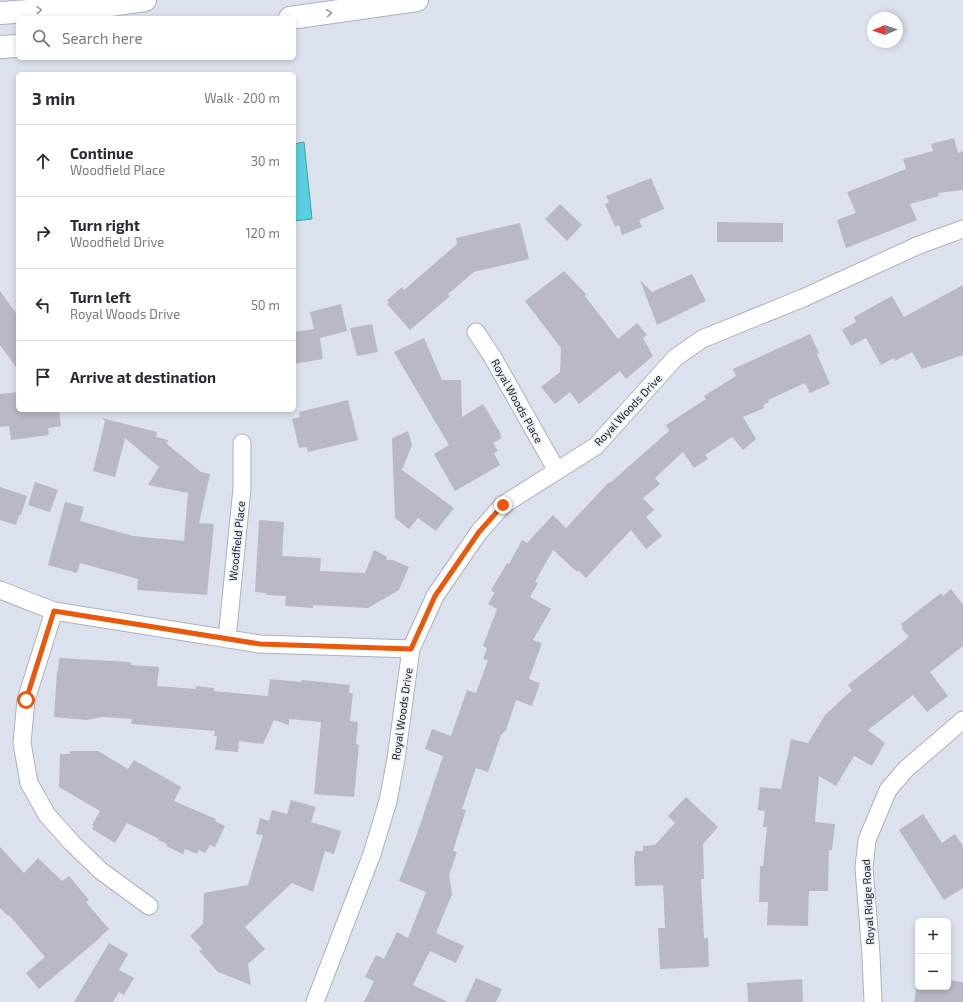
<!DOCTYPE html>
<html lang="en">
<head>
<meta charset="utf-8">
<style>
	:root { --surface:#fff; --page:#f2f2f3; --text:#2b2b33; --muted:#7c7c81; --line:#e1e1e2 }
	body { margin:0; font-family:"Exo 2",sans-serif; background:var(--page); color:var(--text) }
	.controls { position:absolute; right:12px; bottom:12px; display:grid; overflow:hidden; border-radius:6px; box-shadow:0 2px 6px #0003 }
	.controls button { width:36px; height:36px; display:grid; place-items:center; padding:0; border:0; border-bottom:1px solid var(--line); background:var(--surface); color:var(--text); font:20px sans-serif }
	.compass { position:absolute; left:867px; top:12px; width:36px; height:36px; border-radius:50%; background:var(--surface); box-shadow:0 2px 6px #0003; rotate:268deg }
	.stop { position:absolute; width:12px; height:12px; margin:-9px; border:3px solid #ea580c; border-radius:50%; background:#fff }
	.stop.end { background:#ea580c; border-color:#fff; box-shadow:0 1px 4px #0008 }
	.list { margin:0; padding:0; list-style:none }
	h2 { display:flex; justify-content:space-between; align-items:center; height:52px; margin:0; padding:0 16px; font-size:17px }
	h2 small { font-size:13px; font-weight:400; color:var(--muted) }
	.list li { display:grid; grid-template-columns:26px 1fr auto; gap:12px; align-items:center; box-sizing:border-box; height:72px; padding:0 16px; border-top:1px solid var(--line) }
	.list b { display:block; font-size:15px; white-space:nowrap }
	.list p { margin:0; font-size:13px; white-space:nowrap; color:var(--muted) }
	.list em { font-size:13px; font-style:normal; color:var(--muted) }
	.icon { flex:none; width:22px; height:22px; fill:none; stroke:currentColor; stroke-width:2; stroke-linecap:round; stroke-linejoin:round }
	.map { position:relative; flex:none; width:963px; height:1002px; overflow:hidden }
	.search { position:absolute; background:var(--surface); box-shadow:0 2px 6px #0003; left:16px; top:16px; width:280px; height:44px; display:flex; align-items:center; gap:10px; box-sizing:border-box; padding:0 14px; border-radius:6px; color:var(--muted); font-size:15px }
	.panel { position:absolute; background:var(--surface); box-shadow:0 2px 6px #0003; left:16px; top:72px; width:280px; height:340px; border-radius:6px }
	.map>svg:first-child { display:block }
</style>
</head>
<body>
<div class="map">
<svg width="963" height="1002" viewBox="0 0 963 1002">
	<rect width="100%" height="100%" fill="#dce2ed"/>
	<path fill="#59d0e1" stroke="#489ca9" d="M 304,142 L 312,219 L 294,221 L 294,144 Z"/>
	<path fill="#bab8c4" d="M 954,138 L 958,153 L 963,151 L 963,190 L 938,193 L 939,196 L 910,204 L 917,220 L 846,248 L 837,220 L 856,213 L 847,192 L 906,169 L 903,159 L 933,151 L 931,144 Z
		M 651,178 L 664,209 L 639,220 L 642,227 L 622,235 L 619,225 L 615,227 L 605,204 L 609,202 L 606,196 Z
		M 560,204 L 582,225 L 567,241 L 545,219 Z
		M 717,222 L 783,223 L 783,242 L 717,242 Z
		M 520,223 L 529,259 L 474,272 L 448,294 L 450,296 L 410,330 L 387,304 L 389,303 L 387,300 L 402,287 L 404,290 L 457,244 L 456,238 Z
		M 564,271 L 586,294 L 585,296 L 618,339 L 637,323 L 647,335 L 643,338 L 653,356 L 626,379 L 620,371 L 579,404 L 570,392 L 555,404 L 541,387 L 560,372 L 561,348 L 525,301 Z
		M 692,274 L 706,301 L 657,325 L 640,280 L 652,292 Z
		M 963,285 L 963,355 L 922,369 L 912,352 L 895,361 L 894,358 L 881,365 L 866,338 L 851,346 L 842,330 L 856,322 L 854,317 L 892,296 L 904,317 Z
		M 0,291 L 18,316 L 18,370 L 0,345 Z
		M 341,304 L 347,331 L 320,338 L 323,359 L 294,364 L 294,332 L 314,329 L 310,312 Z
		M 372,324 L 378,352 L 357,356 L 350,328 Z
		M 810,334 L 819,353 L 817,354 L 830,384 L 810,393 L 805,383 L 768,400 L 769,402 L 763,405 L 764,408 L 743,417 L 756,439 L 743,450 L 732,437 L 705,455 L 708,459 L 694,468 L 683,452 L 655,478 L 660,484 L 643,498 L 654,510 L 646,517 L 662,536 L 646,549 L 631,530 L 586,578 L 578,570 L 577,572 L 553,550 L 535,582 L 538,583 L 530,597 L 551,609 L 533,640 L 542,643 L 529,679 L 540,683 L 532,706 L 516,700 L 506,730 L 501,735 L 488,772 L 476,768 L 462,809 L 466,810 L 453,851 L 457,852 L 449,875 L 452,894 L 436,933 L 464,946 L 456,963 L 430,951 L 413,985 L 448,1002 L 364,1002 L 374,981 L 365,977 L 376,955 L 384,959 L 397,932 L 408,938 L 426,892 L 399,881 L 417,834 L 443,756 L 425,749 L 432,729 L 451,736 L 467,690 L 476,693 L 488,660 L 483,659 L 487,648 L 483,646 L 497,609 L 488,604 L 494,594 L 494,592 L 491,590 L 507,563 L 509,564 L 522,540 L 527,543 L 553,515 L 566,528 L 609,482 L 610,483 L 669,431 L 666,425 L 706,399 L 704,396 L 736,376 L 733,369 Z
		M 424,338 L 442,380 L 461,380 L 462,417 L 483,404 L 501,434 L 500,435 L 502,438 L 493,443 L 498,451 L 494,453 L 500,465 L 455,491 L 434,454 L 449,445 L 394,352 Z
		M 18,392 L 18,410 L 59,410 L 61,426 L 48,428 L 49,435 L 11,440 L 9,426 L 0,427 L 0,394 Z
		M 348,400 L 358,440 L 308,452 L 307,447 L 299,448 L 292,419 L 300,417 L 299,412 Z
		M 102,418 L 157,432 L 156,437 L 168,440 L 167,444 L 201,472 L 210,474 L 199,523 L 214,524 L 207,595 L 137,590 L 138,579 L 80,563 L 77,573 L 48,565 L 65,502 L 84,507 L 80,521 L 133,536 L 184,541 L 188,493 L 148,485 L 159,467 L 125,438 L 115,477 L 93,471 L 105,421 Z
		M 408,431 L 412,445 L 402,470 L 454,508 L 436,531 L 418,518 L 409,529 L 395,518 L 392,438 Z
		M 35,482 L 58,490 L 50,512 L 28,505 Z
		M 0,487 L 27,496 L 21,515 L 19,515 L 16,525 L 0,520 Z
		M 259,520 L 284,522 L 282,556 L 321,558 L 320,571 L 365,573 L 374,550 L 386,556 L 387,560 L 393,560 L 409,567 L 399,590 L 368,608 L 313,605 L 313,608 L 285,606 L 286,596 L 266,595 L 266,593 L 255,592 Z
		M 951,589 L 963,605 L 963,646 L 930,672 L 948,696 L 927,712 L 913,695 L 868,730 L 885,743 L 872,766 L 854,756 L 836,786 L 819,776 L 815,822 L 835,824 L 832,850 L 829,850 L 828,891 L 809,891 L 808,926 L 767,925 L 768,902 L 759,902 L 760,866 L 763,866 L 767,827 L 763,827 L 765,811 L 758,810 L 760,787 L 781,789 L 791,739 L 808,743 L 825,715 L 852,690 L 848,685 L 909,637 L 901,628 L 903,627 L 901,624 L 941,593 L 943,596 Z
		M 59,658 L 129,662 L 131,663 L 131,665 L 159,667 L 157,686 L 196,689 L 196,686 L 214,688 L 214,691 L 268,696 L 270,679 L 301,682 L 302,680 L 350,685 L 349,693 L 353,693 L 350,721 L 358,722 L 356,744 L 359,745 L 354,797 L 314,794 L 321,722 L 289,719 L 289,725 L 274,720 L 263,744 L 239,741 L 238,752 L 215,750 L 217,736 L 214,736 L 215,731 L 131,724 L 132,719 L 102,717 L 86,720 L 54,717 L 57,671 L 58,671 Z
		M 70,751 L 98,751 L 128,769 L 134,760 L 181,787 L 174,801 L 216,819 L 215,821 L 225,826 L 215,847 L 210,845 L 205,853 L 199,850 L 197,854 L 185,849 L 183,854 L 166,846 L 167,844 L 158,840 L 159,839 L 127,823 L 115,843 L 92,829 L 94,826 L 92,825 L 100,811 L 59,787 L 60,754 L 70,754 Z
		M 686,797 L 718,827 L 703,844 L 704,879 L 701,879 L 704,938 L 708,938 L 709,967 L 660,969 L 658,928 L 665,928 L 663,885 L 635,886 L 634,856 L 635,856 L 635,851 L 643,851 L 643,846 L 655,845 L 675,823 L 668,816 Z
		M 291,800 L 316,807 L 311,822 L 341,831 L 334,854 L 325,851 L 313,892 L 292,883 L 245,927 L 265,949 L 248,964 L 251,985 L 218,972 L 199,951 L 202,949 L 190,936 L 203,924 L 204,893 L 248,885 L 263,835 L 256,834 L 260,818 L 269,821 L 272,810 L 287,814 Z
		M 923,814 L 942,843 L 955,834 L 963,846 L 963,888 L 944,900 L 899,830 Z
		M 0,847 L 24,873 L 38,858 L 62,881 L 69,876 L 89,900 L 86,902 L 109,929 L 99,938 L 100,938 L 39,989 L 26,973 L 45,957 L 9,915 L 8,916 L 0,908 Z
		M 109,943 L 128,954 L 119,970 L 134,978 L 124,995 L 119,992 L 113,1002 L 74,1002 Z
		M 476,978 L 502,989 L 496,1002 L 465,1002 Z
		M 802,979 L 803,1002 L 748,1002 L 747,983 Z
		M 918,980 L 918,987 L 948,987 L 948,980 L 963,982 L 963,1002 L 914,1002 Z"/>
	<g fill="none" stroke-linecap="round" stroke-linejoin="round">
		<defs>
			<path id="minor" d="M 476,332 L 492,356 L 557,471
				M 0,590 L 54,611 L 260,644 L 411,649
				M 54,611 L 26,700 L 22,743 L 29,783 L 47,815 L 72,843 L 101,871 L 149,906
				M 227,639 L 242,488 L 242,443
				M 315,1002 L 372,854 L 388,801 L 396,759 L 411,649 L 435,596 L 479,532 L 503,505 L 596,446 L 675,358 L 702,339 L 803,298 L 919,245 L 963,229
				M 873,1002 L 871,955 L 864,868 L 867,840 L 888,790 L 906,769 L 963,720"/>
			<path id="motorway" d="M 0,13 L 103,6 L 145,0
				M 290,18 L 417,0
				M 0,47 L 18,46"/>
		</defs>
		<use href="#minor" stroke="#acb1bc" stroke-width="19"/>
		<use href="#motorway" stroke="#acb1bc" stroke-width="24"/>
		<use href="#minor" stroke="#fff" stroke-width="17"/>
		<use href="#motorway" stroke="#fff" stroke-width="22"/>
	</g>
	<defs><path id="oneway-chevron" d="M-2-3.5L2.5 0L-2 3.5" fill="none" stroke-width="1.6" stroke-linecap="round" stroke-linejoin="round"/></defs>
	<g stroke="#9b9c9d">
		<use href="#oneway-chevron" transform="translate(39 10) rotate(-4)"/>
		<use href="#oneway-chevron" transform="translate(329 13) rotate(-8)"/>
	</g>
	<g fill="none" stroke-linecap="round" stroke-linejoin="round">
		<path stroke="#ea580c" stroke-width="5" d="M 26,700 L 54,611 L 260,644 L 411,649 L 435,596 L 479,532 L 503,505"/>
	</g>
	<g text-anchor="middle" stroke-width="3" stroke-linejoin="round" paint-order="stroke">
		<g font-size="11" fill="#202226" stroke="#e9effa">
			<text transform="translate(517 401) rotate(61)" y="4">Royal Woods Place</text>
			<text transform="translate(628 410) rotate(-47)" y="4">Royal Woods Drive</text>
			<text transform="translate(237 541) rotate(-84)" y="4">Woodfield Place</text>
			<text transform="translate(402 714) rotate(-82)" y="4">Royal Woods Drive</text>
			<text transform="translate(868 902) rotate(-93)" y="4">Royal Ridge Road</text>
		</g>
	</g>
</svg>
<div class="controls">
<button>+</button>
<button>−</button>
</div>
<svg class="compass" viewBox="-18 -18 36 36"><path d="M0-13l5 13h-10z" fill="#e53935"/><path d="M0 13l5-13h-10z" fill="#7c7c81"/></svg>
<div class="stop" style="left:26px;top:700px"></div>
<div class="stop end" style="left:503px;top:505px"></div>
<div class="search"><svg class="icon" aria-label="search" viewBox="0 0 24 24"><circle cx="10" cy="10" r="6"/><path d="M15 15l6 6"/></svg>Search here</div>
<section class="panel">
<h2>3 min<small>Walk · 200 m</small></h2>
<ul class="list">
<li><svg class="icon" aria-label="ahead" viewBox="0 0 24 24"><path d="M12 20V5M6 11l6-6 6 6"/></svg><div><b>Continue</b><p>Woodfield Place</p></div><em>30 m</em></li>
<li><svg class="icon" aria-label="right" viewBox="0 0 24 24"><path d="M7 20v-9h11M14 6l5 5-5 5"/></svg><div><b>Turn right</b><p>Woodfield Drive</p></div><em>120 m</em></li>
<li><svg class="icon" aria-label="left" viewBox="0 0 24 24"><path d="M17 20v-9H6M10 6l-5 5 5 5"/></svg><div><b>Turn left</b><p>Royal Woods Drive</p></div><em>50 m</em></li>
<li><svg class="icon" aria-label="arrive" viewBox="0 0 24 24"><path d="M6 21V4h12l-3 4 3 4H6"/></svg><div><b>Arrive at destination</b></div></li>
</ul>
</section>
</div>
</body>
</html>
